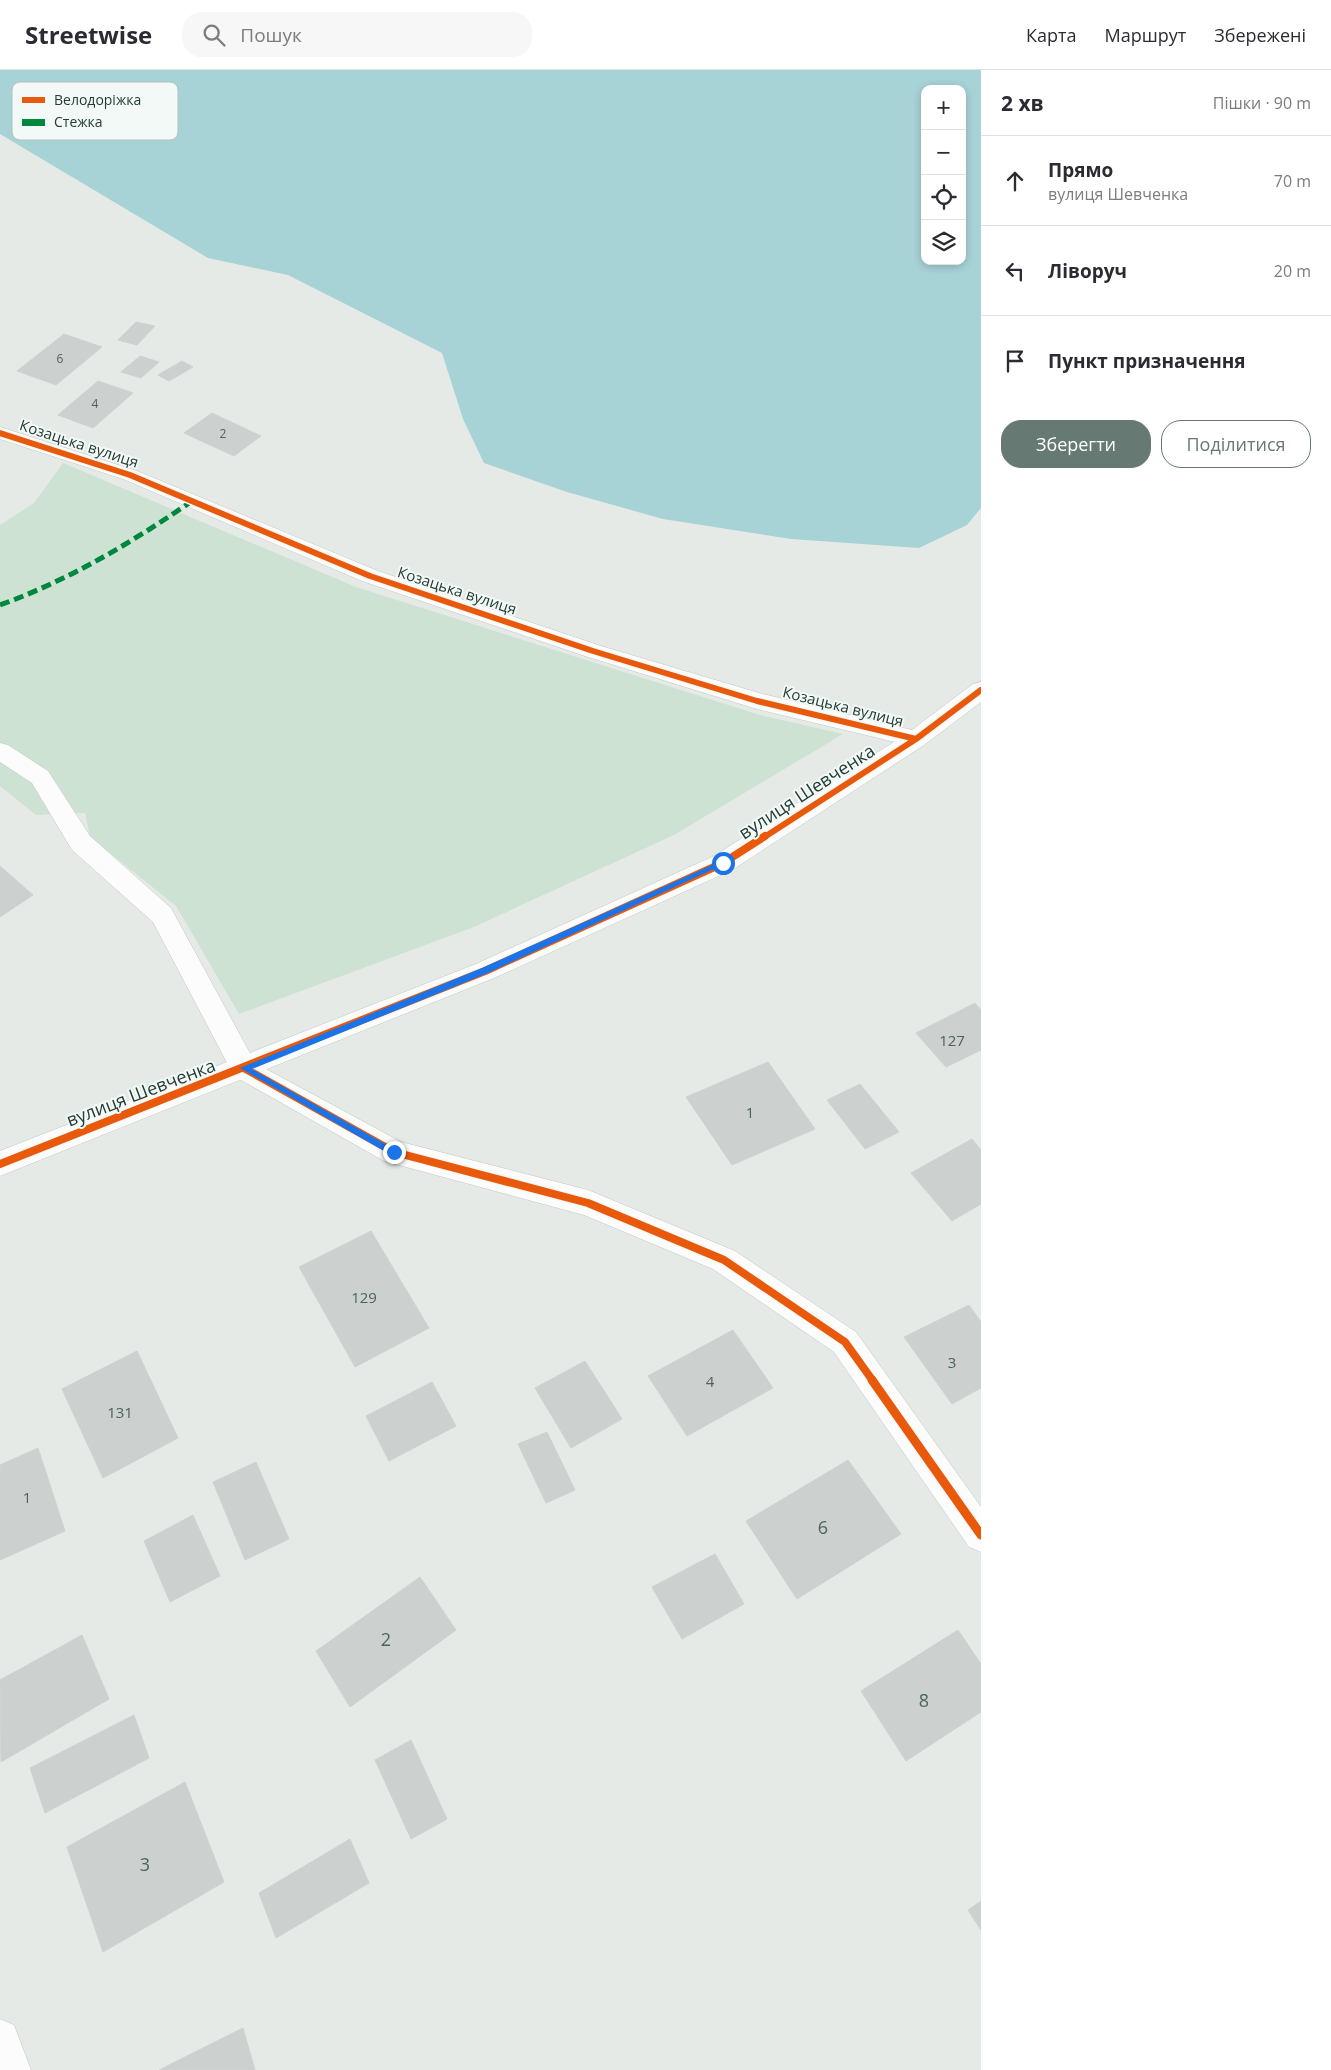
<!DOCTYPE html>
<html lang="uk">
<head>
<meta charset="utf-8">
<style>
	:root { --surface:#fff; --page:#f7f7f7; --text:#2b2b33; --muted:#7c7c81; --line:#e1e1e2; --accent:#677973 }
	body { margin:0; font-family:"Open Sans",sans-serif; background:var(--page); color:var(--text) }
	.controls { position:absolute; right:15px; top:15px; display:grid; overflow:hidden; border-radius:10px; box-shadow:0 2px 8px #0003 }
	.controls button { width:45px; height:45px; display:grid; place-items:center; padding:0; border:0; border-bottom:1px solid var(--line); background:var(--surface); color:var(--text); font:25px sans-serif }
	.stop { position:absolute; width:15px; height:15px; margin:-11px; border:4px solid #1a73e8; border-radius:50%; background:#fff }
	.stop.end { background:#1a73e8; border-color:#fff; box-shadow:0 1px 5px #0008 }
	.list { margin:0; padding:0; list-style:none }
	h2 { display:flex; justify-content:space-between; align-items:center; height:65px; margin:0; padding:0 20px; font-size:21px }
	h2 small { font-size:16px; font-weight:400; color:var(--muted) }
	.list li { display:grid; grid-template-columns:32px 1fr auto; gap:15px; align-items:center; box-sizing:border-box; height:90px; padding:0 20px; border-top:1px solid var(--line) }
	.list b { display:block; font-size:19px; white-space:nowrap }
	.list p { margin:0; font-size:16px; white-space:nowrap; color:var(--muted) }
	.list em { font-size:16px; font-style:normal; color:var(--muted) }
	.actions { display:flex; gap:10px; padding:15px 20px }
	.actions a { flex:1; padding:11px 0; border:1px solid var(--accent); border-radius:20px; text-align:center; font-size:18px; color:var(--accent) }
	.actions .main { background:var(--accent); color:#fff }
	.icon { flex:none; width:28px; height:28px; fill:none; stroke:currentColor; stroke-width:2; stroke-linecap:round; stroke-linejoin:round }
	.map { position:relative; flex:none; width:981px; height:2000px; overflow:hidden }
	header { display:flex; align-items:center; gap:30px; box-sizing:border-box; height:70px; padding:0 25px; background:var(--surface); border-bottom:1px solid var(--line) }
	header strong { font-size:24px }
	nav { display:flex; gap:28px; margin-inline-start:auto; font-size:18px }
	.search { width:350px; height:45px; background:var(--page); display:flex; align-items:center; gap:12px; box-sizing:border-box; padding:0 18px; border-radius:20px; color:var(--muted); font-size:19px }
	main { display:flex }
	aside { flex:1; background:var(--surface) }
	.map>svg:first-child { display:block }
</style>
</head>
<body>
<header>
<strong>Streetwise</strong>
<div class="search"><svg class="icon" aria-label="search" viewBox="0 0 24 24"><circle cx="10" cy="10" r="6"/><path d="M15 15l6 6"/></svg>Пошук</div>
<nav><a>Карта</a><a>Маршрут</a><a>Збережені</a></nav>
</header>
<main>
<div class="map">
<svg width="981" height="2000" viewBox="0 0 981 2000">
	<rect width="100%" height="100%" fill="#e5eae7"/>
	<path fill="#cee2d4" d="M 63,393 L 356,517 L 760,645 L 843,664 L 674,765 L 474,857 L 239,944 L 176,836 L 90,767 L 85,743 L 36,745 L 0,716 L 0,455 L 34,433 Z"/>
	<path fill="#a7d2d6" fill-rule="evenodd" d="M 0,0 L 981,0 L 981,438 L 967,455 L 919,478 L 791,469 L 663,449 L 567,422 L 484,393 L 463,349 L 442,283 L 288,205 L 208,188 L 0,64 ZM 925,19 L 962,19 L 962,191 L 925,191 Z"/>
	<path fill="#ccd1cf" stroke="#cdd3d0" d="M 136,252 L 155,256 L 137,275 L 118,270 Z
		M 64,264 L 102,277 L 56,315 L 17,301 Z
		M 140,286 L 159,292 L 141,308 L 121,302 Z
		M 182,291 L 193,297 L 169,311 L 158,305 Z
		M 98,311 L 133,323 L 93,358 L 58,345 Z
		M 212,343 L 261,366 L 234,386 L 184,363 Z
		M 0,796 L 33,825 L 0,847 Z
		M 975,933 L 981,940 L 981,980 L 946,997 L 916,963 Z
		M 768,992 L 815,1059 L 732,1095 L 686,1027 Z
		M 860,1014 L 899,1062 L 865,1079 L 827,1030 Z
		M 972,1069 L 981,1080 L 981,1134 L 952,1151 L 911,1103 Z
		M 371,1161 L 429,1258 L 355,1297 L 299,1197 Z
		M 969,1235 L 981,1252 L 981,1318 L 952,1334 L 904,1267 Z
		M 733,1260 L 773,1318 L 687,1366 L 648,1306 Z
		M 137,1281 L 178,1368 L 103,1408 L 62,1319 Z
		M 585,1291 L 622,1349 L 571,1378 L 535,1318 Z
		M 432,1312 L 456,1356 L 389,1391 L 366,1346 Z
		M 547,1362 L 575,1420 L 546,1433 L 518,1374 Z
		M 38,1378 L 65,1461 L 0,1490 L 0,1395 Z
		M 848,1390 L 901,1464 L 797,1529 L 746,1451 Z
		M 256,1392 L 289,1469 L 245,1490 L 213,1412 Z
		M 193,1445 L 220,1506 L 170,1532 L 144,1471 Z
		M 715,1484 L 744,1534 L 682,1569 L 652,1517 Z
		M 420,1507 L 456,1560 L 350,1637 L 316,1581 Z
		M 958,1560 L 981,1594 L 981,1642 L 906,1691 L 861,1621 Z
		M 82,1565 L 109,1629 L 1,1692 L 0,1610 Z
		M 134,1645 L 149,1688 L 45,1743 L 30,1698 Z
		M 411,1670 L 447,1749 L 411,1769 L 375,1690 Z
		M 185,1712 L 224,1812 L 103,1882 L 67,1777 Z
		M 350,1769 L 369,1813 L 276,1868 L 259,1823 Z
		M 981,1831 L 981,1860 L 968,1840 Z
		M 243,1958 L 255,2000 L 159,2000 Z"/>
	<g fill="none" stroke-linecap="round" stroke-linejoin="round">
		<defs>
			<path id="lane" d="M 0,673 L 8,675 L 48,701 L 90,766 L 171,838 L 258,998 L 254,1006 L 244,1009 L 234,1006 L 153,852 L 72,780 L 32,713 L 0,692 Z"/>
			<path id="street" d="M 0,357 L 137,401 L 378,501 L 601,576 L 759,623 L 916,661 L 924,663 L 928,669 L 924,675 L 916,677 L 757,639 L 585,586 L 362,511 L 123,409 L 0,369 Z
				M 244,987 L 401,1072 L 588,1120 L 735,1181 L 856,1262 L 981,1437 L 981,1482 L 969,1477 L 834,1282 L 713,1199 L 584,1145 L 384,1091 L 234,1006 L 230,998 L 234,990 Z
				M 0,1949 L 14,1955 L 31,2000 L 0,2000 Z"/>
			<path id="secondary" d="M 981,612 L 981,632 L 924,675 L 732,800 L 494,908 L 0,1106 L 0,1081 L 476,894 L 714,786 L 908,663 L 973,614 Z"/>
		</defs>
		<use href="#lane" stroke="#c2c7c4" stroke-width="1"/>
		<use href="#street" stroke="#c2c7c4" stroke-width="1"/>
		<use href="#secondary" stroke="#c0c7c4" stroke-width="1"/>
		<use href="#lane" fill="#fbfcfb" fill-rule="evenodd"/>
		<use href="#street" fill="#fbfcfb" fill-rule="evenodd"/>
		<use href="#secondary" fill="#fbfcfb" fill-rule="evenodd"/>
		<path stroke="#00873e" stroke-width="5" stroke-dasharray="10 5" stroke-linecap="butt" d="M 0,535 C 69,510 131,473 192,431"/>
		<defs>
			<path id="cycleway-far2" d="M 0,363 L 130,405 L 370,506 L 593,581 L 757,631 L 916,669
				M 763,768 L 916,669 L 981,620"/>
			<path id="cycleway-far1" d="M 244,998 L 394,1082 L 588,1133 L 724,1190 L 845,1272 L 873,1311
				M 0,1094 L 485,901 L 723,793 L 765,766"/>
			<path id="cycleway" d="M 872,1310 L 981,1465"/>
		</defs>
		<use href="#cycleway-far2" stroke="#f3f9f6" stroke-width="9"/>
		<use href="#cycleway-far1" stroke="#f3f9f6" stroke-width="11"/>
		<use href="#cycleway" stroke="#f3f9f6" stroke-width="12"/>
		<use href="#cycleway-far2" stroke="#e8590c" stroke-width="6"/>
		<use href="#cycleway-far1" stroke="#e8590c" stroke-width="8"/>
		<use href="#cycleway" stroke="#e8590c" stroke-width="9"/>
	</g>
	<path fill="#1a73e8" d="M 721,791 L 727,793 L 488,903 L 252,999 L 396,1080 L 396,1085 L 391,1085 L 240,998 L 482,898 Z"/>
	<g text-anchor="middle" stroke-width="4" stroke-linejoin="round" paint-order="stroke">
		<g font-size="12" fill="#4e625c">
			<text x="60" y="293">6</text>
			<text x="95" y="338">4</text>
			<text x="223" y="368">2</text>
		</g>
		<g font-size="15" fill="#233c35" stroke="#f3f9f6">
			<text transform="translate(79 374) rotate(18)" y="5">Козацька вулиця</text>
			<text transform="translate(457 521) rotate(18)" y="5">Козацька вулиця</text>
			<text transform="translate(843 637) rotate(14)" y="5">Козацька вулиця</text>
		</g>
		<g font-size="15" fill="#4e625c">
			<text x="952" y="976">127</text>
			<text x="750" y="1048">1</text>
			<text x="364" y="1233">129</text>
			<text x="952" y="1298">3</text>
			<text x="710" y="1317">4</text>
			<text x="120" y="1348">131</text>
			<text x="27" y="1433">1</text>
		</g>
		<g font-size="18" fill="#233c35" stroke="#f3f9f6">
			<text transform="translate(807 722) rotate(-33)" y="6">вулиця Шевченка</text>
			<text transform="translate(141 1023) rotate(-21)" y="6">вулиця Шевченка</text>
		</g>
		<g font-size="18" fill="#4e625c">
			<text x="823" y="1464">6</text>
			<text x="386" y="1576">2</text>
			<text x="924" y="1637">8</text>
			<text x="145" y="1801">3</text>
		</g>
	</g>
	<rect x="12" y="12" width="166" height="58" rx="8" fill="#f3f9f6" stroke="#b5c0bc" stroke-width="1"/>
	<rect x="22" y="27" width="23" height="6" fill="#e8590c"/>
	<rect x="22" y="49" width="23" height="7" fill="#00873e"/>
	<g font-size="14" fill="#233c35">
		<text x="54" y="35">Велодоріжка</text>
		<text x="54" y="57">Стежка</text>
	</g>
</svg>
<div class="controls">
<button>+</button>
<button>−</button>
<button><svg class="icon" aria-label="locate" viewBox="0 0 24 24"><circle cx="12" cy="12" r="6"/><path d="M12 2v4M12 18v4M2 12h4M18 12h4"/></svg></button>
<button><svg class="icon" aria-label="layers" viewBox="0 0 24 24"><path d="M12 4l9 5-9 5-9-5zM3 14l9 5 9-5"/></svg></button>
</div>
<div class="stop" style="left:723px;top:793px"></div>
<div class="stop end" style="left:394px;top:1082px"></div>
</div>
<aside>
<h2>2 хв<small>Пішки · 90 m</small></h2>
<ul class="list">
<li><svg class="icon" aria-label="ahead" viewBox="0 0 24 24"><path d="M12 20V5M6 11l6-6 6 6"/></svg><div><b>Прямо</b><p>вулиця Шевченка</p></div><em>70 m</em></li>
<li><svg class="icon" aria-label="left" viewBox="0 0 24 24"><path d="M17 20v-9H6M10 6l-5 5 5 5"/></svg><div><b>Ліворуч</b></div><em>20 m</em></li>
<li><svg class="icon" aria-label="arrive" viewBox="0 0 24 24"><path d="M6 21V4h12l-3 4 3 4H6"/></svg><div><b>Пункт призначення</b></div></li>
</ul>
<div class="actions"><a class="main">Зберегти</a><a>Поділитися</a></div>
</aside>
</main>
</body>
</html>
